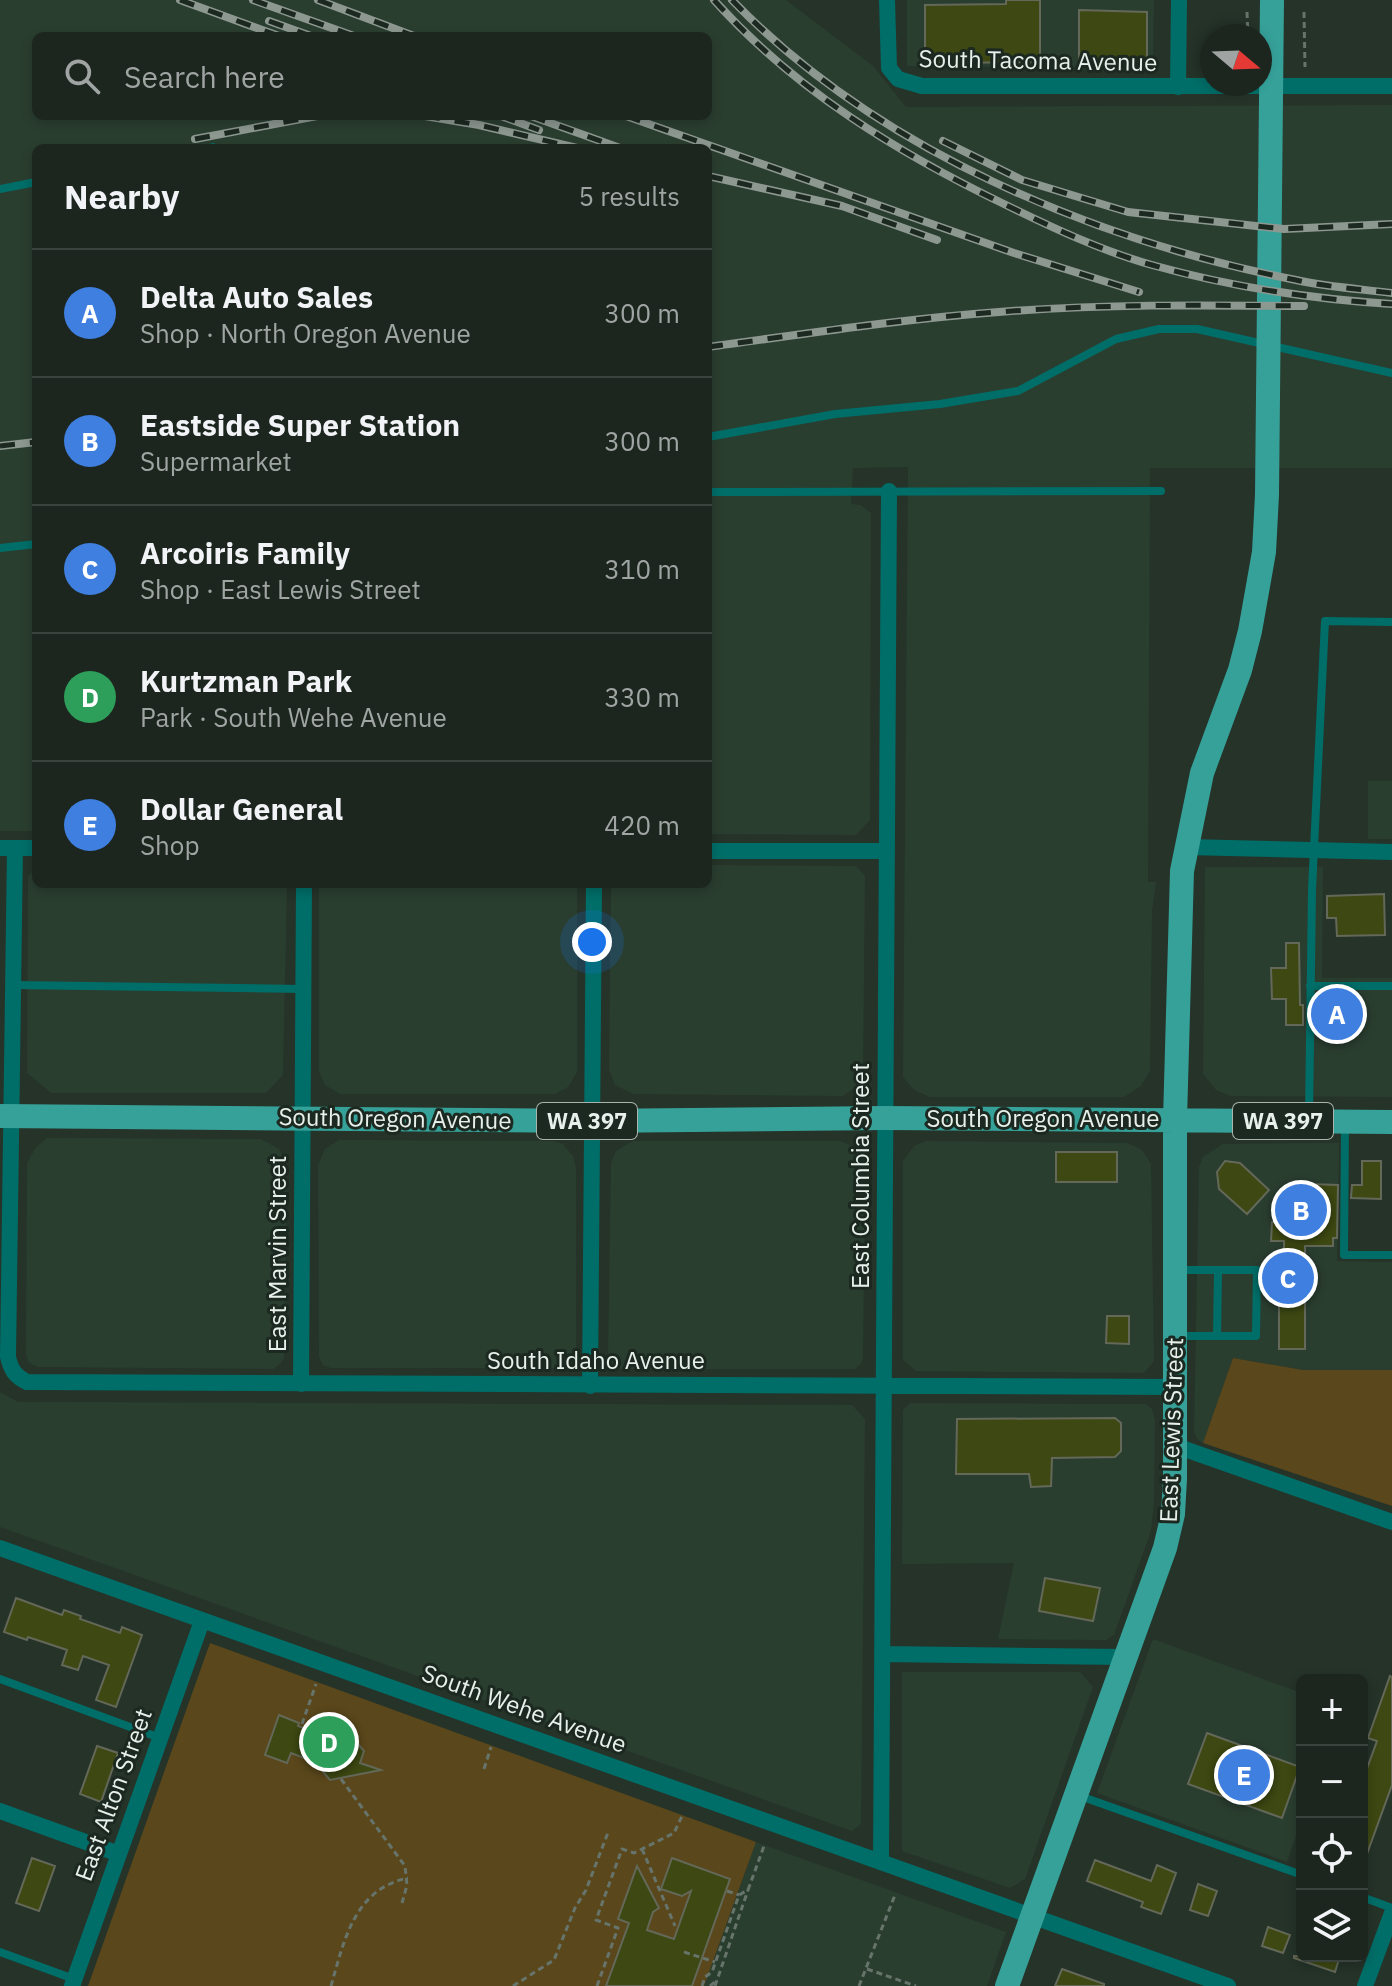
<!DOCTYPE html>
<html lang="en">
<head>
<meta charset="utf-8">
<style>
	:root { --surface:#1c261f; --page:#252e28; --text:#f1f3f6; --muted:#a0a5a4; --line:#3a433d; --accent:#f690cf }
	body { margin:0; font-family:"IBM Plex Sans",sans-serif; background:var(--page); color:var(--text) }
	.controls { position:absolute; right:24px; bottom:24px; display:grid; overflow:hidden; border-radius:12px; box-shadow:0 4px 12px #0003 }
	.controls button { width:72px; height:72px; display:grid; place-items:center; padding:0; border:0; border-bottom:2px solid var(--line); background:var(--surface); color:var(--text); font:40px sans-serif }
	.compass { position:absolute; left:1200px; top:24px; width:72px; height:72px; border-radius:50%; background:var(--surface); box-shadow:0 4px 12px #0003; rotate:109deg }
	.you { position:absolute; left:592px; top:942px; width:28px; height:28px; margin:-20px; border:6px solid #fff; border-radius:50%; background:#1a73e8; box-shadow:0 0 0 12px #1a73e833 }
	.badge { display:grid; place-items:center; width:52px; height:52px; border-radius:50%; background:var(--accent); color:#fff; font-size:26px; font-weight:700 }
	.pin { position:absolute; translate:-50% -50%; border:4px solid #fff; box-shadow:0 2px 8px #0006 }
	.list { margin:0; padding:0; list-style:none }
	h2 { display:flex; justify-content:space-between; align-items:center; height:104px; margin:0; padding:0 32px; font-size:34px }
	h2 small { font-size:26px; font-weight:400; color:var(--muted) }
	.list li { display:grid; grid-template-columns:52px 1fr auto; gap:24px; align-items:center; box-sizing:border-box; height:128px; padding:0 32px; border-top:2px solid var(--line) }
	.list b { display:block; font-size:30px; white-space:nowrap }
	.list p { margin:0; font-size:26px; white-space:nowrap; color:var(--muted) }
	.list em { font-size:26px; font-style:normal; color:var(--muted) }
	.icon { flex:none; width:44px; height:44px; fill:none; stroke:currentColor; stroke-width:2; stroke-linecap:round; stroke-linejoin:round }
	.map { position:relative; flex:none; width:1392px; height:1986px; overflow:hidden }
	.search { position:absolute; background:var(--surface); box-shadow:0 4px 12px #0003; left:32px; top:32px; width:680px; height:88px; display:flex; align-items:center; gap:20px; box-sizing:border-box; padding:0 28px; border-radius:12px; color:var(--muted); font-size:30px }
	.panel { position:absolute; background:var(--surface); box-shadow:0 4px 12px #0003; left:32px; top:144px; width:680px; height:744px; border-radius:12px }
	.map>svg:first-child { display:block }
</style>
</head>
<body>
<div class="map">
<svg width="1392" height="1986" viewBox="0 0 1392 1986">
	<rect width="100%" height="100%" fill="#253329"/>
	<path fill="#2a3e30" fill-rule="evenodd" d="M 0,0 L 786,0 L 873,66 L 906,107 L 1392,105 L 1392,468 L 1150,468 L 1148,882 L 1156,882 L 1152,912 L 1150,1071 L 1141,1086 L 1124,1097 L 930,1097 L 914,1090 L 903,1077 L 908,467 L 853,468 L 851,504 L 861,505 L 871,513 L 870,820 L 856,835 L 708,834 L 708,148 L 36,148 L 36,831 L 0,831 ZM 36,36 L 708,36 L 708,116 L 36,116 Z
		M 907,0 L 1154,0 L 1153,68 L 907,66 Z
		M 1368,781 L 1392,781 L 1392,839 L 1368,839 Z
		M 708,865 L 856,866 L 865,876 L 863,1071 L 857,1086 L 843,1096 L 633,1094 L 615,1085 L 609,1070 L 611,884 L 708,884 Z
		M 36,867 L 36,884 L 287,884 L 283,1075 L 266,1093 L 51,1093 L 27,1073 L 28,877 Z
		M 1205,867 L 1323,867 L 1322,978 L 1392,978 L 1392,1097 L 1230,1096 L 1216,1090 L 1203,1074 Z
		M 319,884 L 577,884 L 577,1072 L 568,1087 L 555,1094 L 340,1094 L 325,1085 L 319,1072 Z
		M 47,1138 L 261,1139 L 279,1149 L 287,1166 L 284,1358 L 280,1364 L 273,1369 L 38,1367 L 29,1363 L 26,1354 L 27,1163 L 36,1147 Z
		M 339,1140 L 553,1141 L 563,1144 L 573,1156 L 576,1168 L 576,1358 L 572,1364 L 565,1368 L 331,1368 L 323,1365 L 319,1357 L 318,1165 L 325,1149 Z
		M 633,1141 L 840,1141 L 856,1148 L 865,1169 L 863,1358 L 861,1364 L 855,1369 L 621,1369 L 613,1367 L 608,1360 L 611,1163 L 616,1151 Z
		M 926,1141 L 1128,1143 L 1142,1150 L 1151,1164 L 1154,1361 L 1144,1373 L 916,1371 L 903,1360 L 903,1161 L 914,1146 Z
		M 1339,1143 L 1337,1261 L 1392,1262 L 1392,1370 L 1303,1370 L 1233,1358 L 1203,1443 L 1198,1440 L 1194,1432 L 1199,1167 L 1203,1157 L 1223,1144 Z
		M 0,1392 L 18,1402 L 852,1405 L 865,1419 L 861,1824 L 852,1831 L 0,1527 Z
		M 910,1403 L 1146,1404 L 1152,1409 L 1155,1420 L 1154,1503 L 1151,1531 L 1114,1635 L 1106,1640 L 998,1639 L 1014,1563 L 902,1564 L 903,1410 Z
		M 1153,1639 L 1302,1693 L 1302,1819 L 1287,1862 L 1097,1793 Z
		M 902,1672 L 1080,1672 L 1093,1687 L 1025,1879 L 1010,1888 L 902,1851 Z
		M 756,1842 L 1006,1932 L 987,1986 L 704,1986 Z"/>
	<path fill="#5a471b" d="M 1233,1358 L 1303,1370 L 1392,1370 L 1392,1506 L 1203,1443 Z
		M 210,1643 L 756,1842 L 704,1986 L 88,1986 Z"/>
	<path fill="#3d4812" stroke="#636858" stroke-width="2" d="M 1006,0 L 1040,0 L 1040,62 L 933,63 L 927,60 L 925,55 L 925,5 L 1006,4 Z
		M 1079,10 L 1147,12 L 1147,67 L 1079,66 Z
		M 1384,894 L 1385,935 L 1337,936 L 1336,918 L 1327,918 L 1327,896 Z
		M 1286,943 L 1299,943 L 1300,1005 L 1303,1005 L 1303,1025 L 1286,1025 L 1286,999 L 1272,999 L 1271,968 L 1286,968 Z
		M 1317,1005 L 1352,1005 L 1352,1022 L 1337,1037 L 1321,1036 L 1321,1025 L 1317,1025 Z
		M 1056,1152 L 1117,1152 L 1117,1182 L 1056,1182 Z
		M 1225,1161 L 1240,1163 L 1269,1190 L 1247,1214 L 1219,1189 L 1217,1172 Z
		M 1362,1161 L 1381,1161 L 1381,1199 L 1351,1198 L 1352,1185 L 1362,1185 Z
		M 1309,1184 L 1338,1185 L 1337,1238 L 1333,1238 L 1333,1246 L 1305,1246 L 1305,1349 L 1279,1349 L 1279,1288 L 1284,1288 L 1284,1241 L 1271,1241 L 1272,1222 L 1283,1222 L 1283,1210 Z
		M 1107,1316 L 1129,1316 L 1129,1344 L 1106,1343 Z
		M 1115,1418 L 1121,1423 L 1121,1451 L 1115,1457 L 1052,1458 L 1051,1486 L 1031,1487 L 1029,1474 L 956,1474 L 957,1419 Z
		M 1045,1578 L 1100,1588 L 1093,1621 L 1039,1611 Z
		M 16,1598 L 62,1615 L 64,1610 L 81,1616 L 80,1619 L 120,1633 L 122,1627 L 142,1635 L 116,1707 L 96,1700 L 109,1665 L 83,1656 L 78,1670 L 62,1665 L 67,1650 L 28,1637 L 27,1640 L 4,1632 Z
		M 1390,1676 L 1392,1677 L 1392,1785 L 1364,1862 L 1362,1782 L 1377,1741 L 1368,1738 Z
		M 279,1715 L 299,1723 L 298,1726 L 325,1736 L 348,1732 L 364,1751 L 360,1763 L 381,1770 L 330,1780 L 315,1762 L 291,1753 L 287,1763 L 265,1755 Z
		M 1207,1733 L 1300,1767 L 1282,1818 L 1188,1784 Z
		M 97,1746 L 118,1753 L 101,1802 L 80,1794 Z
		M 32,1858 L 55,1866 L 39,1911 L 16,1903 Z
		M 672,1858 L 730,1879 L 692,1986 L 606,1986 L 629,1923 L 618,1919 L 637,1866 L 659,1908 L 653,1912 L 647,1930 L 674,1939 L 691,1891 L 682,1896 L 661,1889 Z
		M 1095,1860 L 1151,1881 L 1157,1865 L 1176,1873 L 1161,1914 L 1141,1907 L 1143,1902 L 1087,1881 Z
		M 1198,1884 L 1217,1891 L 1208,1916 L 1190,1910 Z
		M 1268,1927 L 1290,1935 L 1283,1953 L 1262,1946 Z
		M 1294,1956 L 1340,1956 L 1335,1972 L 1294,1958 Z
		M 1062,1969 L 1104,1984 L 1104,1986 L 1055,1986 Z"/>
	<g fill="none" stroke-linecap="round" stroke-linejoin="round">
		<path stroke="#67746b" stroke-width="3" stroke-dasharray="6 4" stroke-linecap="butt" d="M 1247,12 L 1248,36
			M 1304,12 L 1305,67
			M 302,1724 L 316,1684
			M 484,1769 L 491,1747
			M 341,1779 L 405,1866 L 407,1885 L 402,1903
			M 642,1849 L 675,1926
			M 727,1891 L 739,1895
			M 684,1952 L 715,1962
			M 867,1969 L 916,1986
			M 331,1986 C 344,1941 354,1889 408,1878
			M 513,1986 L 554,1960 L 575,1908 L 586,1890 L 609,1830
			M 597,1986 L 618,1928 L 596,1920 L 622,1849 L 634,1853 L 674,1833 L 682,1816
			M 702,1986 L 705,1977 L 712,1972 L 739,1895 L 748,1890 L 764,1846
			M 710,1986 L 716,1981
			M 715,1986 L 748,1890
			M 859,1986 L 895,1895"/>
		<path stroke="#006e68" stroke-width="8" d="M 210,148 L 213,147
			M 0,189 L 36,182
			M 708,437 L 835,414 L 940,404 L 1018,391 L 1116,339 L 1159,329 L 1197,329 L 1392,373
			M 708,492 L 1161,491
			M 0,548 L 36,544
			M 12,985 L 303,989
			M 1310,986 L 1392,986
			M 1309,1117 L 1312,890 L 1325,621 L 1392,622
			M 1345,1124 L 1344,1255 L 1392,1255
			M 1176,1270 L 1257,1270 L 1256,1336 L 1177,1336
			M 1217,1336 L 1218,1270
			M 0,1679 L 160,1738
			M 1080,1796 L 1302,1875
			M 1362,1897 L 1392,1908
			M 0,1952 L 74,1979"/>
		<path stroke="#006e68" stroke-width="16" d="M 887,0 L 889,68 L 898,79 L 922,86 L 1392,86
			M 1178,87 L 1179,0
			M 1185,847 L 1392,852
			M 0,848 L 36,848
			M 15,848 L 8,1357 C 11,1370 15,1376 27,1382 L 1176,1387
			M 708,851 L 887,851
			M 301,1384 L 304,884
			M 590,1386 L 594,884
			M 1176,1446 L 1392,1522
			M 0,1548 L 1228,1986
			M 882,1654 L 1126,1657
			M 0,1811 L 119,1854
			M 881,1861 L 889,491
			M 72,1986 L 202,1621
			M 1365,1986 L 1392,1913"/>
		<path stroke="#36a199" stroke-width="24" d="M 0,1116 L 592,1121 L 885,1118 L 1392,1122
			M 1007,1986 L 1165,1548 L 1173,1514 L 1175,1479 L 1175,1120 L 1182,871 L 1202,773 L 1240,670 L 1250,631 L 1264,552 L 1267,495 L 1272,0"/>
		<defs>
			<path id="rail" d="M 180,0 L 279,36
				M 253,0 L 354,36
				M 318,0 L 414,36
				M 714,0 C 795,90 898,153 1006,205 C 1053,228 1102,251 1152,265 C 1231,287 1311,299 1392,304
				M 732,0 C 877,150 1093,240 1296,280 C 1327,287 1360,289 1392,293
				M 269,21 L 311,36
				M 425,116 L 479,125 L 577,148
				M 501,116 L 539,130
				M 531,116 L 620,148
				M 626,116 L 1014,253 L 1139,292
				M 195,139 L 317,116
				M 943,141 L 1022,180 L 1128,212 L 1284,229 L 1392,224
				M 708,176 L 842,206 L 937,240
				M 708,347 C 805,334 901,319 999,312 C 1100,304 1202,305 1304,306
				M 0,446 L 36,442"/>
		</defs>
		<use href="#rail" stroke="#8d9891" stroke-width="8"/>
		<use href="#rail" stroke="#1c2920" stroke-width="5" stroke-dasharray="15" stroke-linecap="butt"/>
	</g>
	<g text-anchor="middle" stroke-width="6" stroke-linejoin="round" paint-order="stroke">
		<g fill="#1c2920" stroke="#aab4ad" stroke-width="2">
			<rect x="537" y="1103" width="100" height="36" rx="6"/>
			<rect x="1233" y="1103" width="100" height="36" rx="6"/>
		</g>
		<g font-size="22" font-weight="bold" fill="#e7f0ea">
			<text x="587" y="1129">WA 397</text>
			<text x="1283" y="1129">WA 397</text>
		</g>
		<g font-size="24" fill="#e7f0ea" stroke="#1c2920">
			<text transform="translate(1038 61) rotate(1)" y="8">South Tacoma Avenue</text>
			<text transform="translate(395 1119) rotate(1)" y="8">South Oregon Avenue</text>
			<text x="1043" y="1127">South Oregon Avenue</text>
			<text transform="translate(861 1176) rotate(-90)" y="8">East Columbia Street</text>
			<text transform="translate(278 1254) rotate(-90)" y="8">East Marvin Street</text>
			<text x="596" y="1369">South Idaho Avenue</text>
			<text transform="translate(1172 1430) rotate(-88)" y="8">East Lewis Street</text>
			<text transform="translate(524 1709) rotate(20)" y="8">South Wehe Avenue</text>
			<text transform="translate(114 1795) rotate(-70)" y="8">East Alton Street</text>
		</g>
	</g>
</svg>
<div class="controls">
<button>+</button>
<button>−</button>
<button><svg class="icon" aria-label="locate" viewBox="0 0 24 24"><circle cx="12" cy="12" r="6"/><path d="M12 2v4M12 18v4M2 12h4M18 12h4"/></svg></button>
<button><svg class="icon" aria-label="layers" viewBox="0 0 24 24"><path d="M12 4l9 5-9 5-9-5zM3 14l9 5 9-5"/></svg></button>
</div>
<svg class="compass" viewBox="-18 -18 36 36"><path d="M0-13l5 13h-10z" fill="#e53935"/><path d="M0 13l5-13h-10z" fill="#a0a5a4"/></svg>
<div class="you"></div>
<div class="pin badge" style="left:1337px;top:1014px;background:#3f7fe0">A</div>
<div class="pin badge" style="left:1301px;top:1210px;background:#3f7fe0">B</div>
<div class="pin badge" style="left:1288px;top:1278px;background:#3f7fe0">C</div>
<div class="pin badge" style="left:329px;top:1742px;background:#2e9e5b">D</div>
<div class="pin badge" style="left:1244px;top:1775px;background:#3f7fe0">E</div>
<div class="search"><svg class="icon" aria-label="search" viewBox="0 0 24 24"><circle cx="10" cy="10" r="6"/><path d="M15 15l6 6"/></svg>Search here</div>
<section class="panel">
<h2>Nearby<small>5 results</small></h2>
<ul class="list">
<li><span class="badge" style="background:#3f7fe0">A</span><div><b>Delta Auto Sales</b><p>Shop · North Oregon Avenue</p></div><em>300 m</em></li>
<li><span class="badge" style="background:#3f7fe0">B</span><div><b>Eastside Super Station</b><p>Supermarket</p></div><em>300 m</em></li>
<li><span class="badge" style="background:#3f7fe0">C</span><div><b>Arcoiris Family</b><p>Shop · East Lewis Street</p></div><em>310 m</em></li>
<li><span class="badge" style="background:#2e9e5b">D</span><div><b>Kurtzman Park</b><p>Park · South Wehe Avenue</p></div><em>330 m</em></li>
<li><span class="badge" style="background:#3f7fe0">E</span><div><b>Dollar General</b><p>Shop</p></div><em>420 m</em></li>
</ul>
</section>
</div>
</body>
</html>
